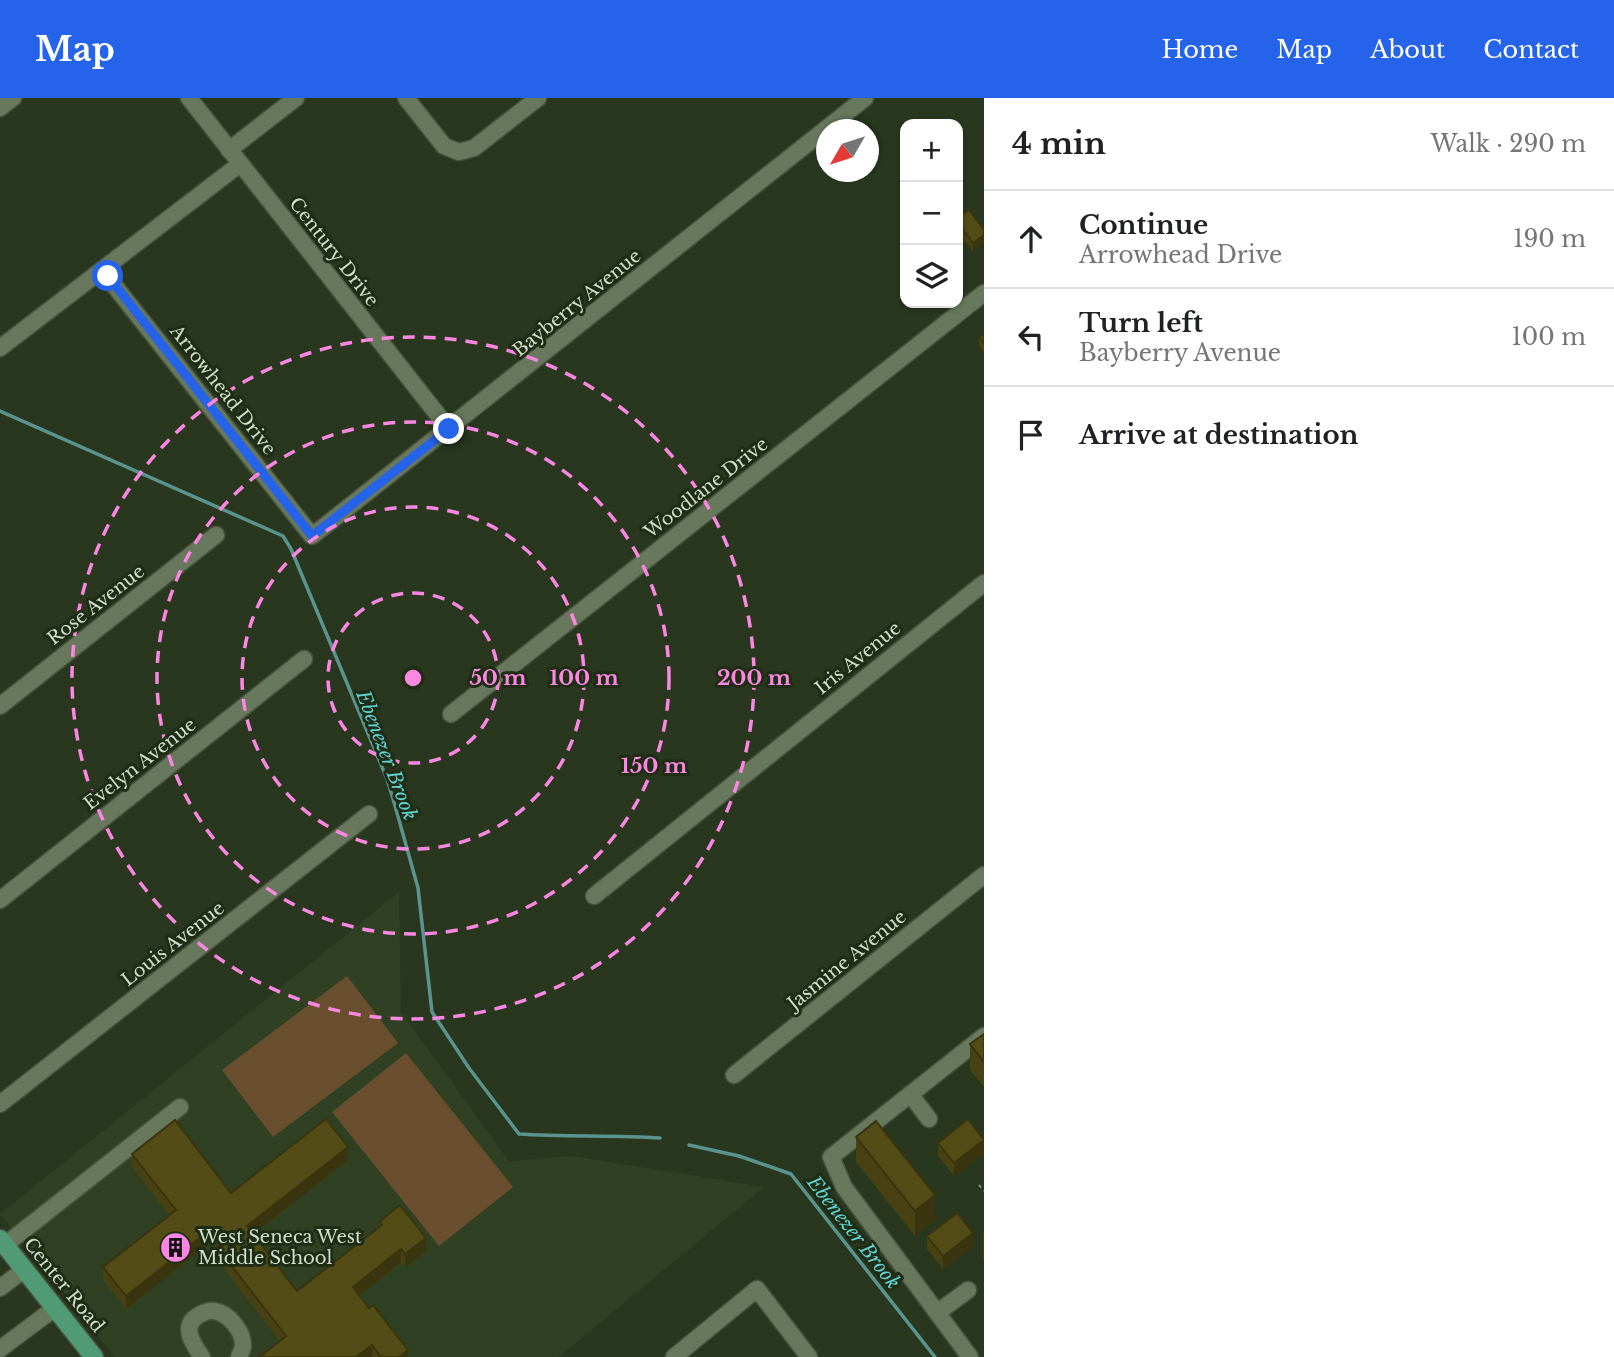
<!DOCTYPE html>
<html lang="en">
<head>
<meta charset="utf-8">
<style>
	:root { --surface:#fff; --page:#f2f2f2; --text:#202124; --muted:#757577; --line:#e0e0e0; --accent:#2563eb }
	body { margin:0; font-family:"Libre Baskerville",serif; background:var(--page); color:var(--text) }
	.controls { position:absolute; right:21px; top:21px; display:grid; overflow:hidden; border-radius:14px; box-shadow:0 2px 5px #0004 }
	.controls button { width:63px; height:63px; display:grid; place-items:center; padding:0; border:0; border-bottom:2px solid var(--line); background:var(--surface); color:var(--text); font:35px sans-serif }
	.compass { position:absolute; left:816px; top:21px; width:63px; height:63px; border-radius:50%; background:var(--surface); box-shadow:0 2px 5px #0004; rotate:231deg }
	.stop { position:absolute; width:21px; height:21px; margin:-16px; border:5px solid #2563eb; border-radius:50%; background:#fff }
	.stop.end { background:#2563eb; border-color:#fff; box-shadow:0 2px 7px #0008 }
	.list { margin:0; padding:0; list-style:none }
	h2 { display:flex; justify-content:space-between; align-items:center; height:91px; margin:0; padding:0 28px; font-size:30px }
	h2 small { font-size:23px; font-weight:400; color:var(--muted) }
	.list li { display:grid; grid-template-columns:46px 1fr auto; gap:21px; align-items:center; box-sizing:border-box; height:98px; padding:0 28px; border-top:2px solid var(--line) }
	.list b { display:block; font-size:26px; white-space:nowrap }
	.list p { margin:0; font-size:23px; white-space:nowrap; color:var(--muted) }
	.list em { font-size:23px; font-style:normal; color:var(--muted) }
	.icon { flex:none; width:38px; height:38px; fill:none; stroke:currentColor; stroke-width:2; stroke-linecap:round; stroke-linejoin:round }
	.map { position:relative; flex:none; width:984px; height:1259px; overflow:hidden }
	header { display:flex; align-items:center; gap:42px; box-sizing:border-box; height:98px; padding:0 35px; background:var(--accent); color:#fff }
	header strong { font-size:33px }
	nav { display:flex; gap:38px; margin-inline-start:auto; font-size:24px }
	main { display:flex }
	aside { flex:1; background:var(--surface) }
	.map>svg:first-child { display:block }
</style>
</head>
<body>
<header>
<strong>Map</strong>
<nav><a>Home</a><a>Map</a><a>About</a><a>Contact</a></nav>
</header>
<main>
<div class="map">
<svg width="984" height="1259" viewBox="0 0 984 1259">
	<rect width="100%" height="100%" fill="#28371e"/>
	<path fill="#2f4122" d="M 399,794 L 401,914 L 509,1063 L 573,1058 L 764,1089 L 559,1259 L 115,1259 L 0,1116 Z"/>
	<path fill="#694f2f" d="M 347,878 L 398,945 L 273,1039 L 222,972 Z
		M 406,955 L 513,1089 L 439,1148 L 332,1014 Z"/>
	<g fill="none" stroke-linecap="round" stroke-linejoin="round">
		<path stroke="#5b948f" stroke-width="3.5" d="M 0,313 L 283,438 L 291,451 L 387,681 L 394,704 L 418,790 L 432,914 L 469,970 L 519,1036 C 566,1039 613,1037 660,1040
			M 689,1047 L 739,1058 L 791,1076 L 935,1259"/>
		<defs>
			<path id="minor" d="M 189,0 L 449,331
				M 406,0 L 444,48 L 459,54 L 474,50 L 538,0
				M 0,10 L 13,0
				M 229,52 L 296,0
				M 102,172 L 312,438 L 865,0
				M 0,250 L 240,66
				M 0,608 L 216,437
				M 451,616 L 984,195
				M 594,798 L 984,485
				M 0,802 L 304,561
				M 734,977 L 984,777
				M 910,996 L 929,1021
				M 0,1006 L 369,716
				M 5,1147 L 180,1009
				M 0,1190 L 25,1171
				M 937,1215 L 968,1192
				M 0,1251 L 55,1210
				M 202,1259 C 193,1246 180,1228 199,1217 C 203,1215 209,1212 214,1213 C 229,1215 244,1234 243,1249 C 243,1250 239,1258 239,1259
				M 674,1259 L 757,1191 L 809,1259
				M 970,1259 L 844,1089 L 831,1059 L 984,938"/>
			<path id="major" d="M 0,1141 L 94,1259"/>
		</defs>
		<use href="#minor" stroke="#47533e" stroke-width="19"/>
		<use href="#major" stroke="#47533e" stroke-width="21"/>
		<path stroke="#7d8a75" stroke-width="2" stroke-dasharray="3.5 3.5" stroke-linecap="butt" d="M 979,1087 L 984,1093"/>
		<use href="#minor" stroke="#67785c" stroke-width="16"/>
		<use href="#major" stroke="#509b76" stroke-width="18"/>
	</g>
	<path fill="#474113" d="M 958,120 L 984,132 L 973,154 L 958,134 Z
		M 984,236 L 984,254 L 979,248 L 979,239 Z
		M 984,936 L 984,989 L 970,972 L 970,946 Z
		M 856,1039 L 935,1122 L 915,1138 L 856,1064 Z
		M 938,1045 L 984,1055 L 954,1078 L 938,1058 Z
		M 132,1056 L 231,1095 L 348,1062 L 253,1136 L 297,1193 L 379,1129 L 379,1124 L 426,1153 L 405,1169 L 401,1164 L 359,1197 L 408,1259 L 259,1259 L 280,1243 L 217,1162 L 217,1154 L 210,1145 L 126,1211 L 103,1182 L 103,1169 L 169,1117 L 132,1069 Z
		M 984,1134 L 984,1162 L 983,1160 L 983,1135 Z
		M 927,1138 L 973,1148 L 943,1171 L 927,1151 Z"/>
	<path fill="#3a350f" d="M 984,137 L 984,145 L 973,154 L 973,145 Z
		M 984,1042 L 984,1055 L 954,1078 L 954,1065 Z
		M 348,1049 L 348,1062 L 247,1141 L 247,1128 Z
		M 935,1097 L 935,1122 L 915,1138 L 915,1113 Z
		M 210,1132 L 210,1145 L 126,1211 L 126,1198 Z
		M 973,1135 L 973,1148 L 943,1171 L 943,1158 Z
		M 426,1140 L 426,1153 L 405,1169 L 405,1156 Z
		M 401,1151 L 401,1164 L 353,1202 L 353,1189 Z
		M 372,1247 L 372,1259 L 356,1259 Z
		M 408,1252 L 408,1259 L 399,1259 Z"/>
	<path fill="#534c16" stroke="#3a350f" stroke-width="2" d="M 969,112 L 984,132 L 984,137 L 973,145 L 958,125 L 958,120 Z
		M 984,236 L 984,245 L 979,239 Z
		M 984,936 L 984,964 L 970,946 Z
		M 326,1021 L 348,1049 L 247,1128 L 297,1193 L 382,1127 L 379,1124 L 400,1107 L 426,1140 L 405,1156 L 401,1151 L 353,1189 L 369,1210 L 373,1207 L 408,1252 L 399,1259 L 381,1259 L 372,1247 L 356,1259 L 259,1259 L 286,1238 L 217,1149 L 221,1146 L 210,1132 L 126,1198 L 103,1169 L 176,1112 L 132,1056 L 175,1022 L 231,1095 Z
		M 968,1021 L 984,1042 L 954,1065 L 938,1045 Z
		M 876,1023 L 935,1097 L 915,1113 L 856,1039 Z
		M 957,1115 L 973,1135 L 943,1158 L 927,1138 Z"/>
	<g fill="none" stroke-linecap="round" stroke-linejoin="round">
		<path stroke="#2563eb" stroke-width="9" d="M 108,178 L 312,438 L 449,331"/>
	</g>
	<g fill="none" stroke="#fc86e3" stroke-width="3.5" stroke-dasharray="12 9">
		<circle cx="413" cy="580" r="85"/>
		<circle cx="413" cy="580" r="171"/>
		<circle cx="413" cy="580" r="256"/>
		<circle cx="413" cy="580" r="341"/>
	</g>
	<defs>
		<symbol id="building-disc" viewBox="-11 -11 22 22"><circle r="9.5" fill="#fc86e3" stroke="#1e2d14"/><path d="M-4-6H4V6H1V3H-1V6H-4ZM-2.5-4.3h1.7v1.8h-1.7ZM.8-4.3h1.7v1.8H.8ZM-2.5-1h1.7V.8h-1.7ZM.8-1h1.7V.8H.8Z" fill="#111"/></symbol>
	</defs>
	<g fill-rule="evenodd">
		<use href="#building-disc" x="158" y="1132" width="35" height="35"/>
	</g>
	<g text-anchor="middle" stroke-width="6" stroke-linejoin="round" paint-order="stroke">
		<g font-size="18" fill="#d3ddcd" stroke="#1e2d14">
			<text transform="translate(334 154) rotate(52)" y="6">Century Drive</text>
			<text transform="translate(577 205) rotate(-39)" y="6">Bayberry Avenue</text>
			<text transform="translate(223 292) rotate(52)" y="6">Arrowhead Drive</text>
			<text transform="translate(706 390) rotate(-38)" y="6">Woodlane Drive</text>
			<text transform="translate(96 507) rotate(-38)" y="6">Rose Avenue</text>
			<text transform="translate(858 560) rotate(-39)" y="6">Iris Avenue</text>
			<text transform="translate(140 666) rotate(-38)" y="6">Evelyn Avenue</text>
			<text transform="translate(173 846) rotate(-38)" y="6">Louis Avenue</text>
			<text transform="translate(847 862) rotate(-39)" y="6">Jasmine Avenue</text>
			<text transform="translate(64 1187) rotate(51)" y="6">Center Road</text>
		</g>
		<g font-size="18" fill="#d3ddcd" stroke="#1e2d14" text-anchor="start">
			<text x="198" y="1145">West Seneca West<tspan x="198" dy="21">Middle School</tspan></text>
		</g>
		<g font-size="19" font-style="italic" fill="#61d3d5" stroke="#1e2d14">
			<text transform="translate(387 657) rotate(69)" y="7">Ebenezer Brook</text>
			<text transform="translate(854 1134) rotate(52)" y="7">Ebenezer Brook</text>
		</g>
	</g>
	<circle cx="413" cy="580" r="10" fill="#fc86e3" stroke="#1e2d14" stroke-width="3.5"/>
	<g font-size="21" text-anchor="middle" font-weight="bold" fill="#fc86e3" stroke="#1e2d14" stroke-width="6" stroke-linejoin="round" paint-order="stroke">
		<text x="498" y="587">50 m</text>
		<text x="584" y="587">100 m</text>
		<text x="754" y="587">200 m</text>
		<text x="654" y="675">150 m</text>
	</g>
</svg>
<div class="controls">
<button>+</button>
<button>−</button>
<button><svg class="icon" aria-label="layers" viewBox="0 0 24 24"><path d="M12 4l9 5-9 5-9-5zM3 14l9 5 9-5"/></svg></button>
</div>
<svg class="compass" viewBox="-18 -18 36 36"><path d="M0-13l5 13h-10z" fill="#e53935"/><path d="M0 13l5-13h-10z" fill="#757577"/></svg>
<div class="stop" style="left:108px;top:178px"></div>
<div class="stop end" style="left:449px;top:331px"></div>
</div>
<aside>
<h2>4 min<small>Walk · 290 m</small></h2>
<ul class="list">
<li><svg class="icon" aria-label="ahead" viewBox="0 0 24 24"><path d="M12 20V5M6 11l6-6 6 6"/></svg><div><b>Continue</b><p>Arrowhead Drive</p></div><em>190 m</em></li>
<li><svg class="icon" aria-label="left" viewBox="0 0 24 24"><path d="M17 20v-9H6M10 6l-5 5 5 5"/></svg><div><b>Turn left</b><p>Bayberry Avenue</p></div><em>100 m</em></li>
<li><svg class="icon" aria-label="arrive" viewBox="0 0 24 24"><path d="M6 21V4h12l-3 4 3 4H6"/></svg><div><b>Arrive at destination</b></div></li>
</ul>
</aside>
</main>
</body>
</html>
